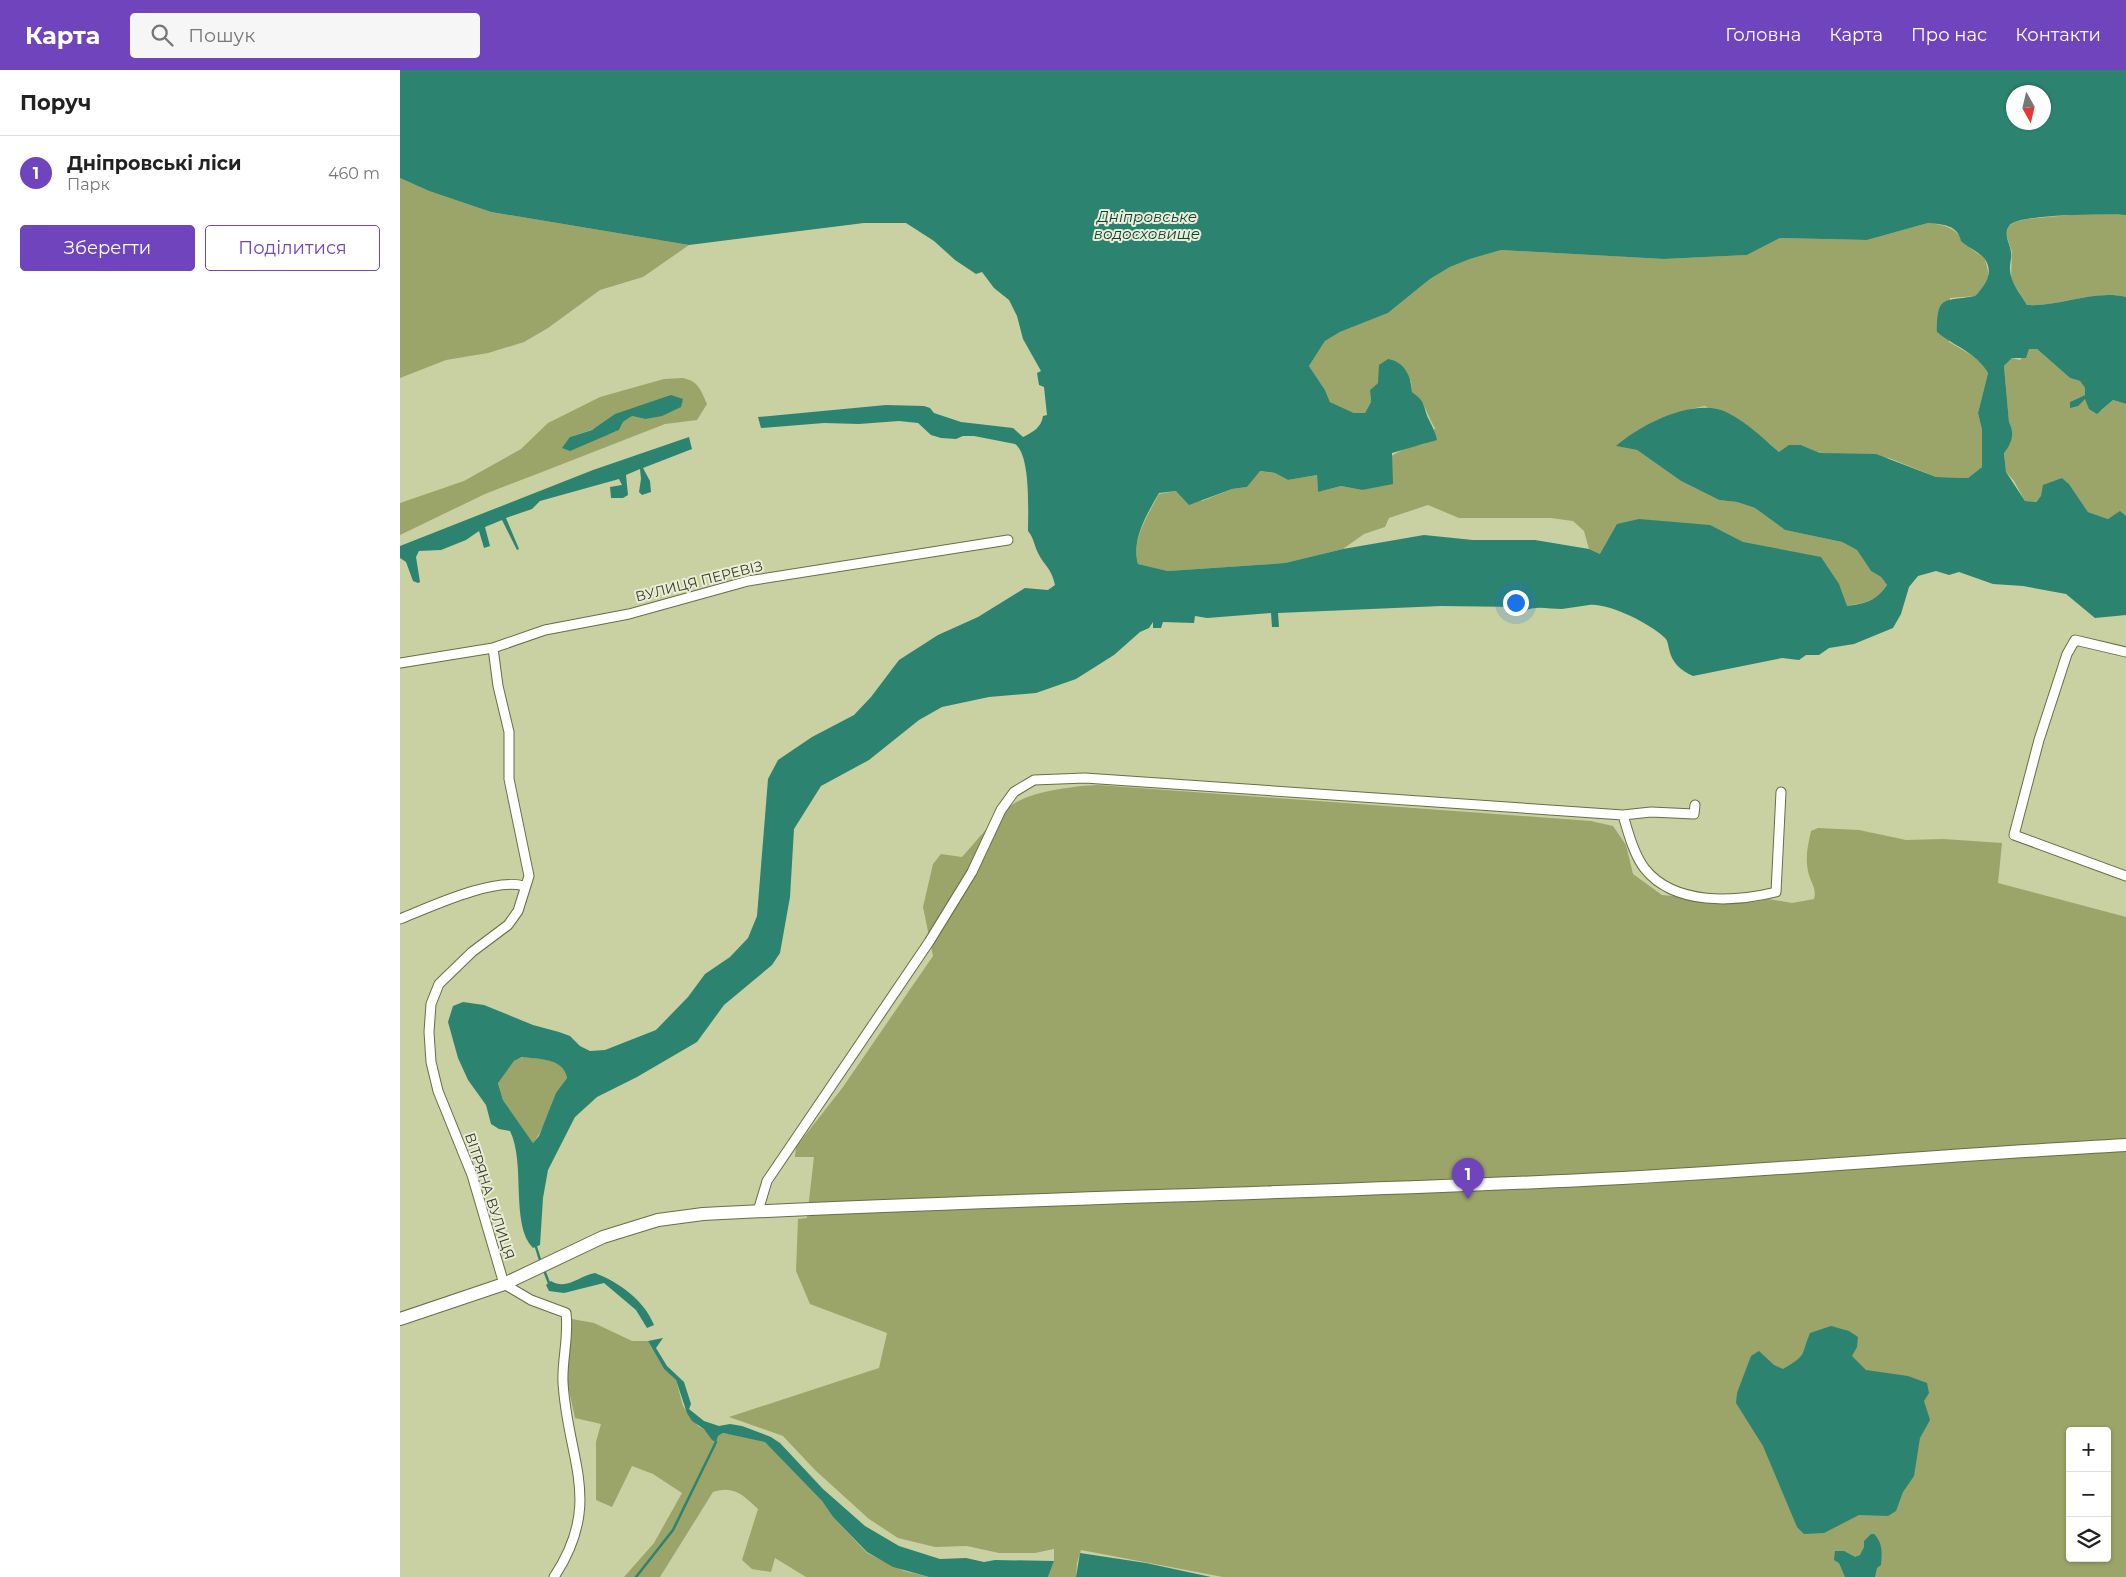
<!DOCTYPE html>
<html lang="uk">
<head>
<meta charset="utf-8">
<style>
	:root { --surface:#fff; --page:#f6f6f6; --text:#222; --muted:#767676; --line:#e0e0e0; --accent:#6f44bc }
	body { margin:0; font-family:Montserrat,sans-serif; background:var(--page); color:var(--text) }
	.controls { position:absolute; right:15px; bottom:15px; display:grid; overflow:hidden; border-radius:5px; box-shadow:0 1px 4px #0004 }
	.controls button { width:45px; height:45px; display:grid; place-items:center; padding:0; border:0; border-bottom:1px solid var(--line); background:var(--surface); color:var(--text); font:25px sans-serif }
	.compass { position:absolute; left:1606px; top:15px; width:45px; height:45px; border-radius:50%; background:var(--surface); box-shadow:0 1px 4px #0004; rotate:172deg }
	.you { position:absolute; left:1115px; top:532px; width:18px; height:18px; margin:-12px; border:4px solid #fff; border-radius:50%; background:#1a73e8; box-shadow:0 0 0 8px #1a73e833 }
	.badge { display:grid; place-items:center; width:32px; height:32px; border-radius:50%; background:var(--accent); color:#fff; font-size:16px; font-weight:700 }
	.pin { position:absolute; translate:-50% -41px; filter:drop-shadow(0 1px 2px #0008) }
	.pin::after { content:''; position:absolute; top:26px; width:18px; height:15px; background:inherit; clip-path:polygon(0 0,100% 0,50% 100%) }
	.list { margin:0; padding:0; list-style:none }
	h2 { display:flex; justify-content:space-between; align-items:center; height:65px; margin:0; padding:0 20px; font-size:21px }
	h2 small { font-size:16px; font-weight:400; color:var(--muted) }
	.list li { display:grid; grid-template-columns:32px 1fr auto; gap:15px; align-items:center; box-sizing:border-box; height:75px; padding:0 20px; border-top:1px solid var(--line) }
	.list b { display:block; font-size:19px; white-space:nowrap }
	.list p { margin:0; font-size:16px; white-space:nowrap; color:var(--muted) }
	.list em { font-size:16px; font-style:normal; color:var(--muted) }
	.actions { display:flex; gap:10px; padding:15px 20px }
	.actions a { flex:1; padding:11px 0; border:1px solid var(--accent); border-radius:5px; text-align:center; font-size:18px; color:var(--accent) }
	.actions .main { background:var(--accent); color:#fff }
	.icon { flex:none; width:28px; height:28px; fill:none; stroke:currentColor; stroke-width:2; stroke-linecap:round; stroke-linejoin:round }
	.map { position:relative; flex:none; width:1726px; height:1507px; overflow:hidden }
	header { display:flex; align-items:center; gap:30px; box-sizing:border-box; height:70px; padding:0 25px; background:var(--accent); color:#fff }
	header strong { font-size:24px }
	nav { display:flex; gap:28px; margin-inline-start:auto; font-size:18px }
	.search { width:350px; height:45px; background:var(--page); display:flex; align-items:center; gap:12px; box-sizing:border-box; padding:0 18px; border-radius:5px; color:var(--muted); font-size:19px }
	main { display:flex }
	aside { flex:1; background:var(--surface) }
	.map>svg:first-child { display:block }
</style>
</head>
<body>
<header>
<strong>Карта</strong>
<div class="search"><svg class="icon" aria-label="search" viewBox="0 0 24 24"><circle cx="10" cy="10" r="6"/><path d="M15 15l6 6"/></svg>Пошук</div>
<nav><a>Головна</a><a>Карта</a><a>Про нас</a><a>Контакти</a></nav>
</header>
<main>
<aside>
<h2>Поруч<small></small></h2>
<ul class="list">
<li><span class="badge">1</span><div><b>Дніпровські ліси</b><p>Парк</p></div><em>460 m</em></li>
</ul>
<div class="actions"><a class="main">Зберегти</a><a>Поділитися</a></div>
</aside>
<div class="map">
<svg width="1726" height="1507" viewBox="0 0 1726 1507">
	<rect width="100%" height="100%" fill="#c9d0a2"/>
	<path fill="#9ba469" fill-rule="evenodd" d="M 0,108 L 29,121 L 91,142 L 289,175 L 243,207 L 200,220 L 148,258 L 124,272 L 88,283 L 46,290 L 0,308 Z
		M 1682,144 L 1726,145 L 1726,227 C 1694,219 1660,237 1627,235 L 1611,209 L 1612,182 L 1606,164 L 1609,156 L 1615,152 L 1627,149 Z
		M 1528,153 C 1566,156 1556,173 1584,187 C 1591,207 1590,211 1575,226 L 1550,228 L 1549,272 L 1580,290 L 1588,303 L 1578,343 L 1582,360 L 1582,397 L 1568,408 L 1536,407 L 1489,388 L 1420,383 L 1401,375 L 1379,382 L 1369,373 L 1305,336 C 1273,342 1241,354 1217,376 L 1237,380 L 1281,411 L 1319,430 L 1337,432 L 1355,438 L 1385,460 L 1442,472 L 1457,480 L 1471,501 L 1481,507 L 1487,515 C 1473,534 1468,531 1447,536 L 1200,484 L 1189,479 L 1184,461 L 1173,451 L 1151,448 L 1059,448 L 1028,435 L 989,448 L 985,457 L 964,464 L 943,479 L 885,493 L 768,501 L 738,494 C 731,470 748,445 759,424 L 776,421 L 802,431 L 832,419 L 847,417 L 859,401 L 875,403 L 888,410 L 917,405 L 918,422 L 941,416 L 962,420 C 984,393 988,380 1025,374 L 1035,358 C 1026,344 1026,332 1012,322 L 1011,311 L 978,313 L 970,320 L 971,332 L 965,343 L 954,343 L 930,332 L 925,320 L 909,296 L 925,271 L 940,262 L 988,243 L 1030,209 L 1050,197 L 1070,189 L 1101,180 L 1264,189 L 1347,185 L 1380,168 L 1467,170 Z
		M 1629,279 L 1637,279 L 1670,308 L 1680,311 L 1685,318 L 1685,325 L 1670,332 L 1685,329 L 1701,341 L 1713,330 L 1726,334 L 1726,446 L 1720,442 L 1708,449 L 1688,442 L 1669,414 L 1662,408 L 1635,432 L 1625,431 L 1614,411 L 1606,402 L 1604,382 C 1612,373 1614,364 1609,352 L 1604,296 L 1612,288 L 1620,290 Z
		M 283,308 C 298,311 301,320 307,334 L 297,350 L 265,354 L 142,402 L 85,424 L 0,465 L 0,433 L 64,411 L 121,379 L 148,353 L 200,327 L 264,309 ZM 283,329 L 245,349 L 232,346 L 223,352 L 219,360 L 210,364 L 170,367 Z
		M 698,715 L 1191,751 L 1213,756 L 1226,775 L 1233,804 L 1262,825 L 1354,832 L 1369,829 L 1392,833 L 1414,829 C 1417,818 1410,812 1408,801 C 1405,787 1408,775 1411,761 L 1418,758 L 1459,760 L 1506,770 L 1543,769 L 1602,773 L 1598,813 L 1726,847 L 1726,1507 L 823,1507 L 681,1480 L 677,1493 L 676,1507 L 648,1507 L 654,1491 L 654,1479 L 635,1483 L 599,1483 L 567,1476 L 535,1477 L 498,1468 L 469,1449 L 415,1400 L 383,1366 L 329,1347 L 479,1298 L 487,1263 L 410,1234 L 396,1201 L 398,1149 L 407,1148 L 414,1087 L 395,1087 L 396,1077 L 443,1017 L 533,886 L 523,837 L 533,794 L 541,784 L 562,787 C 577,771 592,750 609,737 C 629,721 674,716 698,715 ZM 1670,1361 L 1707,1361 L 1707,1488 L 1670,1488 Z
		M 123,987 C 140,989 164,988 167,1008 C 152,1028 148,1055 133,1073 L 103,1030 L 98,1012 L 114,991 Z
		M 172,1249 L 194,1253 L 232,1271 L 248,1271 L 264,1299 L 276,1310 L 283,1336 L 298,1356 L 318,1366 L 323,1363 L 365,1371 L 422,1431 L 433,1447 L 467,1483 L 504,1501 L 529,1507 L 406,1507 L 375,1488 L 371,1502 L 352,1499 L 342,1490 L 358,1439 C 343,1425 334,1415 313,1422 L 260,1507 L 224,1507 L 254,1473 L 282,1423 L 253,1404 L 232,1396 L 212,1437 L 196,1430 L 196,1372 L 201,1354 L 175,1348 L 167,1311 Z"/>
	<path fill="#2c8470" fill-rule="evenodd" d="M 0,0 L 1726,0 L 1726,145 C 1707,144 1619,143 1609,156 C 1603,165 1610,173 1611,182 C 1612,187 1610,192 1610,197 C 1609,211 1620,223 1627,235 C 1660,237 1694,219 1726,227 L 1726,334 L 1713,330 L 1697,344 L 1689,339 L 1685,329 L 1678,336 L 1670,338 L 1670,332 L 1685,325 L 1685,318 L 1680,311 L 1670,308 L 1637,279 L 1629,279 L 1626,288 L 1612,288 L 1604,296 L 1609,352 C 1615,364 1612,373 1604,383 L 1606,402 L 1625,431 L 1636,432 L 1641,426 L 1643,415 L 1662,408 L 1669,414 L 1688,442 L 1708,449 L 1720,441 L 1726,446 L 1726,545 L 1695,548 L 1666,524 L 1623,516 L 1593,514 L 1559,502 L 1549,505 L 1536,501 L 1518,506 L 1509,517 L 1501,544 L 1493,558 L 1454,574 L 1429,578 L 1419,585 L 1406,585 L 1399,590 L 1382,588 L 1293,606 C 1280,600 1272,593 1269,579 C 1268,575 1268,571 1265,568 C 1250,554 1210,533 1189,535 C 1180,536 1171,538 1162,539 C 1149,539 1136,535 1124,541 L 1118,537 L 1041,536 L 878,543 L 879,557 L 872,557 L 871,543 L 807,548 L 795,546 L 794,553 L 763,552 L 761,558 L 753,558 L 753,552 L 749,558 L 740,562 L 714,585 L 676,609 L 636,623 L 589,627 L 542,637 L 519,650 L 469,690 L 421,716 L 394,759 L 390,827 L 380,883 L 372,895 L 324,935 L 297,972 L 237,1007 L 197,1027 L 175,1047 L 148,1100 L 143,1128 L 140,1175 L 133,1178 C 110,1155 126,1093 110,1061 L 99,1059 L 91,1054 L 86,1035 L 68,1010 L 58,988 L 48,952 L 53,936 L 63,932 L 84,935 L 133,955 L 159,962 L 170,966 L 180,976 L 190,981 L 205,980 L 256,960 L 288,927 L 305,904 L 330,887 L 348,868 L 357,846 L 368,709 L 378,690 L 412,667 L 454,645 L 471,627 L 499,590 L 538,565 L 578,547 L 625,518 L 648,520 L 655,515 C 651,497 645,497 638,483 C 634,475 634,468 628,461 C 628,442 631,385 615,374 L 574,366 L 563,366 L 556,369 L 541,368 L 531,365 L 518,353 L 499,351 L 459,354 L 424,353 L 361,358 L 358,347 L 486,335 L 524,336 L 530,338 L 534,343 L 561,352 L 613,358 L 623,367 C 633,362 641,358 643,346 L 647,345 L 644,317 L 639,315 L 637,303 L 641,301 L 623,269 L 617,246 L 609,230 L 594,218 L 582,202 L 576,204 L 555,190 L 534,171 L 506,153 L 464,153 L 289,175 L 91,142 L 29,121 L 0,108 ZM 1614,22 L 1644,22 L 1644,52 L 1614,52 ZM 1528,153 C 1542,154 1558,155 1561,171 C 1566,176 1580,183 1584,188 C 1595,202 1585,216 1575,226 C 1544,232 1537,224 1537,262 C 1555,277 1576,282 1588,303 L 1578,343 L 1582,360 L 1582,397 L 1568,408 L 1536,407 L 1476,384 L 1420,383 L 1401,375 L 1389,375 L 1379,382 C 1364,369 1346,352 1328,343 C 1296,326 1241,354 1216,376 L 1237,380 L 1281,411 L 1319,430 L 1337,432 L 1355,438 L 1385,460 L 1442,472 L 1457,480 L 1471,501 L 1481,507 L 1487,515 C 1475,532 1466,533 1447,536 L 1439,514 L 1421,487 L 1343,472 L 1310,455 L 1239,449 L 1217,454 L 1200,484 L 1189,479 L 1135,470 L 1073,470 L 1024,465 L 943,479 L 885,493 L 768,501 L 738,494 C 731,470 747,444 759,423 L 776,421 L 789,435 L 832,419 L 847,417 L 860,401 L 875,403 L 888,410 L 917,405 L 918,422 L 941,416 L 962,420 L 993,414 L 992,383 L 1037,370 C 1035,361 1032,356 1028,348 C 1023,335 1025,331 1012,322 C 1011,306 1005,292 988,289 L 979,295 L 978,313 L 970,320 L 971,332 L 965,343 L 954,343 L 930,332 L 925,320 L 909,296 L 925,271 L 940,262 L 988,243 L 1030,209 L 1050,197 L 1070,189 L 1101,180 L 1264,189 L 1347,185 L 1380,168 L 1467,170 ZM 122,987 C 138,989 164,988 167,1008 L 156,1023 L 139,1066 L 133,1073 L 103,1030 L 98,1013 L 114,991 Z
		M 271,325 L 283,329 L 281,337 L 262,346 L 245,349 L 232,346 L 223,352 L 219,360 L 170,381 L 162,378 L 170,367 L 192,360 L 215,344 Z
		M 289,367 L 292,379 L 243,398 L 250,411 L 251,422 L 242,425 L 239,422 L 241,409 L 240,399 L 226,405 L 228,425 L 223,428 L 211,428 L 210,417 L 222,415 L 219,409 L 140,431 L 132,439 L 106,448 L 119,479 L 117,480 L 102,450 L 85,457 L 90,476 L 84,478 L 79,461 L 66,470 L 41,480 L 19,481 L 16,487 L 20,512 L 18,513 L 13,511 L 6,492 L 0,488 L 0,476 L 193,400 Z
		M 195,1203 C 220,1213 244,1230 254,1255 L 247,1258 L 236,1240 L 204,1213 L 164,1223 L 149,1221 L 146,1215 L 151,1211 C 167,1221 180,1205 195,1203 Z
		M 1431,1256 L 1449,1261 L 1458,1267 L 1457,1277 L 1452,1286 L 1466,1300 L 1508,1306 L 1527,1313 L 1529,1323 L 1524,1331 L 1530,1350 L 1520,1368 L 1514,1406 L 1503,1422 L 1496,1441 L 1488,1446 L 1459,1445 L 1424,1463 L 1404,1464 L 1397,1457 L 1363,1376 L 1336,1333 L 1337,1323 L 1351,1286 L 1359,1281 L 1374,1295 L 1383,1299 C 1408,1284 1400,1287 1410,1263 Z
		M 263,1268 L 256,1278 L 267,1296 L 284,1312 L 291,1334 L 289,1339 L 304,1351 L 319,1356 L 330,1354 L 342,1356 L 371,1367 L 380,1373 L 423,1419 L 465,1456 L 499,1476 L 540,1489 L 566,1488 L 584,1492 L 595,1490 L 654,1491 L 648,1507 L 529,1507 L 493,1497 L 467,1482 L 433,1447 L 422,1431 L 365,1372 L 323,1363 L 318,1366 L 316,1372 L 312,1370 L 304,1359 L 292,1351 L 287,1343 L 276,1310 L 264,1299 L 248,1271 Z
		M 1471,1464 L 1474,1464 C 1483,1473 1482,1483 1481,1495 L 1477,1498 L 1475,1507 L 1445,1507 L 1439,1493 L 1434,1490 L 1435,1481 L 1444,1481 L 1455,1487 L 1460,1485 L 1464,1477 L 1464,1471 Z
		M 680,1483 L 746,1493 L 811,1507 L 676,1507 Z"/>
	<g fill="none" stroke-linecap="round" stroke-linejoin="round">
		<path stroke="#2c8470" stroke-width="2.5" d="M 136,1177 L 141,1193
			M 144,1200 L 149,1213
			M 236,1507 L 273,1460 L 316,1372"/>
		<defs>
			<path id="street" d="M 93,578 L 98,616 L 109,662 L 109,709 L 129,806 L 118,841 L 108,855 L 72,882 L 39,914 L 31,934 L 29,962 L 31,992 L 38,1021 L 72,1105 L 104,1214 L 131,1230 L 166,1243 C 169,1267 162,1289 163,1312 C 167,1389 204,1432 154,1507
				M 1726,582 L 1675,570 L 1667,584 L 1639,670 L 1614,765 L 1726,806
				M 0,593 L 93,578 L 145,560 L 229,544 L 348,511 L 608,470
				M 1223,745 C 1228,762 1234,785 1245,799 C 1275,836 1335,832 1376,822 L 1381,722
				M 0,849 C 30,837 94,807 124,816
				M 358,1141 L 367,1111 L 529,872 L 572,802 L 601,740 L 614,722 L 634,710 L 685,708 L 1223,745 L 1251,742 L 1294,744 L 1295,735"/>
			<path id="secondary" d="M 0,1249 L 104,1214 L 203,1167 L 258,1150 L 303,1144 C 596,1129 890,1124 1183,1110 C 1364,1101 1545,1085 1726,1075"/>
		</defs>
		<use href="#street" stroke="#686e44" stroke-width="11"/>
		<use href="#secondary" stroke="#686e44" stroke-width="14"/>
		<use href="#street" stroke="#fff" stroke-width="9"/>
		<use href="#secondary" stroke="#fff" stroke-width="12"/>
	</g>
	<g text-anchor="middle" stroke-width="4" stroke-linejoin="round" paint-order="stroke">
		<g font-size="14" fill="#363926" stroke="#eaeed7">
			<text transform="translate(299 511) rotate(-14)" y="5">ВУЛИЦЯ ПЕРЕВІЗ</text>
			<text transform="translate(90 1126) rotate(72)" y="5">ВІТРЯНА ВУЛИЦЯ</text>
		</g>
		<g font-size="15" font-style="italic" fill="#0e4136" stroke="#eaeed7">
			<text x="747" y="152">Дніпровське<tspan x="747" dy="17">водосховище</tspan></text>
		</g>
	</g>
</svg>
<div class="controls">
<button>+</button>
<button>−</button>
<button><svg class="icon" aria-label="layers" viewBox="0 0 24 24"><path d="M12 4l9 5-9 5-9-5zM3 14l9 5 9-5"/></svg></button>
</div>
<svg class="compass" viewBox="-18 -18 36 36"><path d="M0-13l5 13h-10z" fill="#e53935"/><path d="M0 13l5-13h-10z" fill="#767676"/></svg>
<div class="you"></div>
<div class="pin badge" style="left:1068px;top:1129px">1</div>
</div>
</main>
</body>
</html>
